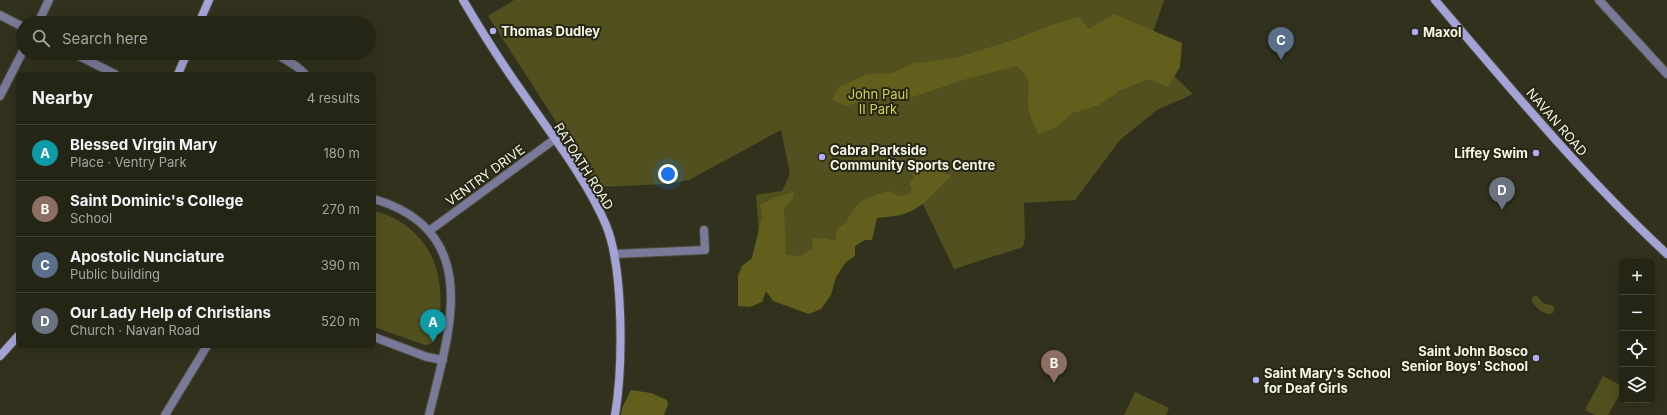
<!DOCTYPE html>
<html lang="en">
<head>
<meta charset="utf-8">
<style>
	:root { --surface:#252516; --page:#2d2d1f; --text:#f1f3f6; --muted:#a3a5a1; --line:#424235; --accent:#1a73e8 }
	body { margin:0; font-family:Inter,sans-serif; background:var(--page); color:var(--text) }
	.controls { position:absolute; right:12px; bottom:12px; display:grid; overflow:hidden; border-radius:6px; box-shadow:0 4px 16px #0002 }
	.controls button { width:36px; height:36px; display:grid; place-items:center; padding:0; border:0; border-bottom:1px solid var(--line); background:var(--surface); color:var(--text); font:20px sans-serif }
	.you { position:absolute; left:668px; top:174px; width:14px; height:14px; margin:-10px; border:3px solid #fff; border-radius:50%; background:#1a73e8; box-shadow:0 0 0 6px #1a73e833 }
	.badge { display:grid; place-items:center; width:26px; height:26px; border-radius:50%; background:var(--accent); color:#fff; font-size:13px; font-weight:700 }
	.pin { position:absolute; translate:-50% -33px; filter:drop-shadow(0 1px 2px #0008) }
	.pin::after { content:''; position:absolute; top:21px; width:14px; height:12px; background:inherit; clip-path:polygon(0 0,100% 0,50% 100%) }
	.list { margin:0; padding:0; list-style:none }
	h2 { display:flex; justify-content:space-between; align-items:center; height:52px; margin:0; padding:0 16px; font-size:17px }
	h2 small { font-size:13px; font-weight:400; color:var(--muted) }
	.list li { display:grid; grid-template-columns:26px 1fr auto; gap:12px; align-items:center; box-sizing:border-box; height:56px; padding:0 16px; border-top:1px solid var(--line) }
	.list b { display:block; font-size:15px; white-space:nowrap }
	.list p { margin:0; font-size:13px; white-space:nowrap; color:var(--muted) }
	.list em { font-size:13px; font-style:normal; color:var(--muted) }
	.icon { flex:none; width:22px; height:22px; fill:none; stroke:currentColor; stroke-width:2; stroke-linecap:round; stroke-linejoin:round }
	.map { position:relative; flex:none; width:1667px; height:415px; overflow:hidden }
	.search { position:absolute; background:var(--surface); box-shadow:0 4px 16px #0002; left:16px; top:16px; width:360px; height:44px; display:flex; align-items:center; gap:10px; box-sizing:border-box; padding:0 14px; border-radius:22px; color:var(--muted); font-size:15px }
	.panel { position:absolute; background:var(--surface); box-shadow:0 4px 16px #0002; left:16px; top:72px; width:360px; height:276px; border-radius:6px }
	.map>svg:first-child { display:block }
</style>
</head>
<body>
<div class="map">
<svg width="1667" height="415" viewBox="0 0 1667 415">
	<rect width="100%" height="100%" fill="#31311d"/>
	<path fill="#51501e" d="M 514,0 L 1164,0 L 1147,50 L 1193,94 L 1157,110 L 1120,140 L 1075,200 L 1024,203 L 1025,237 L 1023,247 L 954,269 L 920,198 L 877,204 L 836,263 L 762,280 L 756,195 L 782,191 L 790,174 L 781,130 L 689,180 L 668,184 L 598,187 L 488,16 Z
		M 374,211 C 385,213 396,219 405,225 C 442,252 444,291 438,333 C 437,340 433,344 425,345 L 374,327 Z
		M 1534,296 L 1537,296 L 1543,303 L 1554,306 L 1553,313 C 1544,317 1535,307 1531,299 Z
		M 1603,376 L 1622,386 L 1622,390 L 1608,415 L 1595,415 L 1585,410 Z
		M 1135,392 L 1169,408 L 1166,415 L 1124,415 Z"/>
	<path fill="#615f1b" d="M 1114,14 L 1182,43 L 1180,67 L 1168,87 L 1149,79 L 1121,90 L 1099,105 L 1073,113 L 1056,127 L 1038,135 C 1035,127 1031,119 1029,111 C 1025,92 1037,80 1016,66 L 963,80 L 907,99 L 870,99 L 846,106 L 832,99 L 839,87 L 867,74 L 892,73 L 913,63 L 956,58 L 1016,39 L 1051,25 L 1079,17 L 1089,29 Z
		M 914,159 L 951,176 C 934,192 920,213 895,216 C 889,217 883,217 877,218 L 872,240 L 865,240 L 855,246 L 855,256 L 846,262 L 836,277 L 831,295 L 821,309 L 809,314 L 773,301 L 766,291 L 762,302 L 750,307 L 738,306 L 738,276 L 742,266 L 752,258 L 762,216 L 760,205 L 773,198 L 794,192 L 793,198 L 784,209 L 786,255 L 802,256 L 813,248 L 812,239 L 823,238 L 835,241 L 837,230 C 849,220 846,221 853,210 C 860,199 877,194 889,191 L 899,196 L 908,195 L 912,189 L 909,184 L 914,176 L 909,165 Z
		M 631,390 L 651,393 L 667,400 L 668,404 L 664,415 L 621,415 L 622,408 Z"/>
	<g fill="none" stroke-linecap="round" stroke-linejoin="round">
		<defs>
			<path id="street" d="M 1599,0 L 1667,74
				M 0,15 L 23,27
				M 201,19 L 211,23
				M 38,23 L 49,0
				M 73,53 L 115,74
				M 275,53 L 296,66 L 305,74
				M 0,96 L 23,51
				M 374,199 C 485,232 449,332 429,415
				M 429,231 L 555,139
				M 614,254 L 705,250 L 704,230
				M 374,337 L 427,357 L 443,360
				M 165,415 L 207,346"/>
			<path id="secondary" d="M 463,0 C 483,34 504,67 527,99 C 554,138 588,182 606,225 C 624,269 623,368 615,415
				M 1435,0 C 1509,87 1583,176 1667,254
				M 199,23 L 209,0
				M 178,74 L 187,53
				M 0,356 L 18,336"/>
		</defs>
		<use href="#street" stroke="#4c4c39" stroke-width="10"/>
		<use href="#secondary" stroke="#4c4c39" stroke-width="10"/>
		<use href="#street" stroke="#79799a" stroke-width="8"/>
		<use href="#secondary" stroke="#a3a3d7" stroke-width="8"/>
	</g>
	<g fill="#b0aefa" stroke="#272713" stroke-width="1.5">
		<circle cx="493" cy="31" r="4"/>
		<circle cx="1415" cy="32" r="4"/>
		<circle cx="1536" cy="153" r="4"/>
		<circle cx="822" cy="157" r="4"/>
		<circle cx="1536" cy="358" r="4"/>
		<circle cx="1256" cy="380" r="4"/>
	</g>
	<g text-anchor="middle" stroke-width="4" stroke-linejoin="round" paint-order="stroke">
		<g font-size="13" font-weight="bold" fill="#f4f4e7" stroke="#272713" text-anchor="start">
			<text x="501" y="36">Thomas Dudley</text>
			<text x="1423" y="37">Maxol</text>
			<text x="830" y="155">Cabra Parkside<tspan x="830" dy="15">Community Sports Centre</tspan></text>
			<text x="1528" y="158" text-anchor="end">Liffey Swim</text>
			<text x="1528" y="356" text-anchor="end">Saint John Bosco<tspan x="1528" dy="15">Senior Boys' School</tspan></text>
			<text x="1264" y="378">Saint Mary's School<tspan x="1264" dy="15">for Deaf Girls</tspan></text>
		</g>
		<g font-size="13" fill="#d4d15b" stroke="#272713">
			<text x="878" y="99">John Paul<tspan x="878" dy="15">II Park</tspan></text>
		</g>
		<g font-size="13" fill="#f4f4e7" stroke="#272713">
			<text transform="translate(1557 122) rotate(49)" y="5">NAVAN ROAD</text>
			<text transform="translate(584 166) rotate(58)" y="5">RATOATH ROAD</text>
			<text transform="translate(485 175) rotate(-36)" y="5">VENTRY DRIVE</text>
		</g>
	</g>
</svg>
<div class="controls">
<button>+</button>
<button>−</button>
<button><svg class="icon" aria-label="locate" viewBox="0 0 24 24"><circle cx="12" cy="12" r="6"/><path d="M12 2v4M12 18v4M2 12h4M18 12h4"/></svg></button>
<button><svg class="icon" aria-label="layers" viewBox="0 0 24 24"><path d="M12 4l9 5-9 5-9-5zM3 14l9 5 9-5"/></svg></button>
</div>
<div class="you"></div>
<div class="pin badge" style="left:433px;top:342px;background:#0f9aa8">A</div>
<div class="pin badge" style="left:1054px;top:383px;background:#8d6e63">B</div>
<div class="pin badge" style="left:1281px;top:60px;background:#5c6f8a">C</div>
<div class="pin badge" style="left:1502px;top:210px;background:#6b7280">D</div>
<div class="search"><svg class="icon" aria-label="search" viewBox="0 0 24 24"><circle cx="10" cy="10" r="6"/><path d="M15 15l6 6"/></svg>Search here</div>
<section class="panel">
<h2>Nearby<small>4 results</small></h2>
<ul class="list">
<li><span class="badge" style="background:#0f9aa8">A</span><div><b>Blessed Virgin Mary</b><p>Place · Ventry Park</p></div><em>180 m</em></li>
<li><span class="badge" style="background:#8d6e63">B</span><div><b>Saint Dominic's College</b><p>School</p></div><em>270 m</em></li>
<li><span class="badge" style="background:#5c6f8a">C</span><div><b>Apostolic Nunciature</b><p>Public building</p></div><em>390 m</em></li>
<li><span class="badge" style="background:#6b7280">D</span><div><b>Our Lady Help of Christians</b><p>Church · Navan Road</p></div><em>520 m</em></li>
</ul>
</section>
</div>
</body>
</html>
